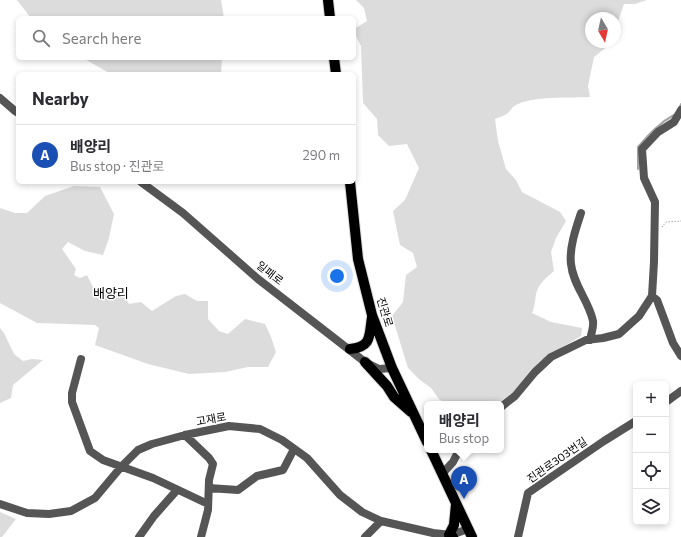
<!DOCTYPE html>
<html lang="en">
<head>
<meta charset="utf-8">
<style>
	:root { --surface:#fff; --page:#f7f7f7; --text:#2b2b33; --muted:#7c7c81; --line:#e1e1e2; --accent:#b45309 }
	body { margin:0; font-family:Commissioner,"Noto Sans KR",sans-serif; background:var(--page); color:var(--text) }
	.controls { position:absolute; right:12px; bottom:12px; display:grid; overflow:hidden; border-radius:6px; box-shadow:0 2px 6px #0003 }
	.controls button { width:36px; height:36px; display:grid; place-items:center; padding:0; border:0; border-bottom:1px solid var(--line); background:var(--surface); color:var(--text); font:20px sans-serif }
	.compass { position:absolute; left:585px; top:12px; width:36px; height:36px; border-radius:50%; background:var(--surface); box-shadow:0 2px 6px #0003; rotate:171deg }
	.you { position:absolute; left:337px; top:276px; width:14px; height:14px; margin:-10px; border:3px solid #fff; border-radius:50%; background:#1a73e8; box-shadow:0 0 0 6px #1a73e833 }
	.badge { display:grid; place-items:center; width:26px; height:26px; border-radius:50%; background:var(--accent); color:#fff; font-size:13px; font-weight:700 }
	.pin { position:absolute; translate:-50% -33px; filter:drop-shadow(0 1px 2px #0008) }
	.pin::after { content:''; position:absolute; top:21px; width:14px; height:12px; background:inherit; clip-path:polygon(0 0,100% 0,50% 100%) }
	.popup { position:absolute; left:424px; top:401px; width:80px; height:52px; box-sizing:border-box; display:grid; place-content:center; border-radius:6px; background:var(--surface); filter:drop-shadow(0 1px 3px #0005); font-size:13px; white-space:nowrap; color:var(--muted) }
	.popup b { font-size:15px; color:var(--text) }
	.popup::after { content:''; position:absolute; left:50%; top:100%; margin-left:-8px; border:8px solid transparent; border-top-color:var(--surface) }
	.list { margin:0; padding:0; list-style:none }
	h2 { display:flex; justify-content:space-between; align-items:center; height:52px; margin:0; padding:0 16px; font-size:17px }
	h2 small { font-size:13px; font-weight:400; color:var(--muted) }
	.list li { display:grid; grid-template-columns:26px 1fr auto; gap:12px; align-items:center; box-sizing:border-box; height:60px; padding:0 16px; border-top:1px solid var(--line) }
	.list b { display:block; font-size:15px; white-space:nowrap }
	.list p { margin:0; font-size:13px; white-space:nowrap; color:var(--muted) }
	.list em { font-size:13px; font-style:normal; color:var(--muted) }
	.icon { flex:none; width:22px; height:22px; fill:none; stroke:currentColor; stroke-width:2; stroke-linecap:round; stroke-linejoin:round }
	.map { position:relative; flex:none; width:681px; height:537px; overflow:hidden }
	.search { position:absolute; background:var(--surface); box-shadow:0 2px 6px #0003; left:16px; top:16px; width:340px; height:44px; display:flex; align-items:center; gap:10px; box-sizing:border-box; padding:0 14px; border-radius:6px; color:var(--muted); font-size:15px }
	.panel { position:absolute; background:var(--surface); box-shadow:0 2px 6px #0003; left:16px; top:72px; width:340px; height:112px; border-radius:6px }
	.map>svg:first-child { display:block }
</style>
</head>
<body>
<div class="map">
<svg width="681" height="537" viewBox="0 0 681 537">
	<rect width="100%" height="100%" fill="#fff"/>
	<path fill="#dcdcdc" d="M 17,0 L 221,0 L 224,18 L 31,18 Z
		M 356,0 L 647,0 L 635,4 L 624,4 L 616,27 L 615,38 L 615,18 L 591,18 L 591,42 L 613,42 L 594,57 L 588,86 L 590,97 C 571,98 532,96 516,105 C 512,107 510,111 507,114 C 504,116 499,117 495,119 L 498,141 L 506,169 L 516,180 L 522,192 L 560,212 L 566,221 L 556,238 L 551,252 L 554,271 C 547,277 538,284 536,294 C 535,301 535,306 532,313 L 551,322 L 582,328 L 581,336 L 546,357 L 538,363 L 529,375 L 512,393 L 501,401 L 489,404 L 446,404 L 439,399 L 431,388 L 419,379 L 408,368 L 392,316 L 403,302 L 406,275 L 417,267 L 413,253 L 400,245 L 393,211 L 405,200 L 419,168 L 407,144 L 389,146 L 378,135 L 377,119 L 363,103 L 361,46 L 356,36 L 356,28 L 367,21 L 364,8 Z
		M 83,58 L 222,58 L 221,74 L 111,74 Z
		M 74,186 L 100,187 L 114,214 L 109,238 L 103,255 L 85,251 L 68,242 L 62,249 L 76,269 L 74,275 L 80,278 L 87,275 L 94,289 L 123,294 L 129,304 L 141,302 L 152,311 L 176,296 L 185,294 L 197,301 L 208,301 L 208,319 L 219,331 L 228,334 L 245,319 L 265,324 L 271,337 L 276,352 L 268,367 L 248,367 L 225,372 L 189,374 L 148,364 L 95,345 L 99,328 L 95,325 L 37,323 L 0,303 L 0,208 L 15,213 L 27,213 L 45,196 Z
		M 0,328 L 4,333 L 14,354 L 23,361 L 32,359 L 43,360 L 13,385 L 11,398 L 0,403 Z
		M 0,512 L 16,519 L 2,537 L 0,537 Z"/>
	<g fill="none" stroke-linecap="round" stroke-linejoin="round">
		<path stroke="#a3a3a3" stroke-width="2" d="M 679,109 L 681,104
			M 638,169 L 638,147 C 649,134 659,123 674,115"/>
		<defs>
			<path id="major" d="M 328,0 L 330,18
				M 334,58 L 336,74
				M 350,182 L 358,259 L 372,315 L 392,368 L 427,442
				M 350,349 C 372,347 369,336 372,317
				M 365,362 L 387,386 L 394,397 L 411,412
				M 431,450 L 472,537
				M 453,537 L 449,535 L 454,525 L 456,504"/>
		</defs>
		<use href="#major" stroke="#dbdbdb" stroke-width="12"/>
		<path stroke="#777" stroke-width="1" stroke-dasharray="1 2" stroke-linecap="butt" d="M 662,227 L 666,222 L 681,221"/>
		<path stroke="#555" stroke-width="8" d="M 0,98 L 15,111 L 18,113
			M 141,182 L 183,213 L 258,279 L 365,362 L 379,369 L 392,368
			M 581,213 C 576,228 569,248 571,264 C 573,285 589,301 593,321 C 594,327 591,334 590,340
			M 652,296 L 657,300 L 673,343 L 681,356
			M 81,359 L 72,393 L 72,402 L 90,451 L 103,460 L 153,478 L 208,504
			M 666,402 L 681,391
			M 501,407 L 515,396 L 535,372 L 551,357 L 586,340 L 603,338 L 619,334 L 639,316 L 652,296 L 654,262 L 655,202 L 644,178 L 642,149 L 658,132 L 674,122 L 681,110
			M 185,435 L 209,458 L 213,464 L 209,480 L 208,510 L 201,537
			M 442,474 L 453,462 L 459,450
			M 209,488 L 238,490 L 257,476 L 283,470 L 294,449
			M 0,504 L 27,513 L 49,514 L 71,511 L 95,498 L 121,467 L 138,450 L 152,444 L 185,435 L 229,426 L 260,429 L 282,440 L 307,458 L 340,495 L 362,512 L 381,521 L 433,533 L 451,535 L 468,529
			M 139,537 L 154,516 L 177,490
			M 365,537 L 381,521
			M 518,537 L 528,493 L 604,441 L 636,421"/>
		<use href="#major" stroke="#000" stroke-width="10"/>
	</g>
	<g text-anchor="middle" stroke-width="3" stroke-linejoin="round" paint-order="stroke">
		<g font-size="11" fill="#000" stroke="#fff">
			<text transform="translate(270 273) rotate(38)" y="4">일패로</text>
			<text transform="translate(385 312) rotate(73)" y="4">진관로</text>
			<text transform="translate(211 419) rotate(-10)" y="4">고재로</text>
			<text transform="translate(557 460) rotate(-35)" y="4">진관로303번길</text>
		</g>
		<g font-size="13" fill="#000" stroke="#fff">
			<text x="111" y="298">배양리</text>
		</g>
	</g>
</svg>
<div class="controls">
<button>+</button>
<button>−</button>
<button><svg class="icon" aria-label="locate" viewBox="0 0 24 24"><circle cx="12" cy="12" r="6"/><path d="M12 2v4M12 18v4M2 12h4M18 12h4"/></svg></button>
<button><svg class="icon" aria-label="layers" viewBox="0 0 24 24"><path d="M12 4l9 5-9 5-9-5zM3 14l9 5 9-5"/></svg></button>
</div>
<svg class="compass" viewBox="-18 -18 36 36"><path d="M0-13l5 13h-10z" fill="#e53935"/><path d="M0 13l5-13h-10z" fill="#7c7c81"/></svg>
<div class="you"></div>
<div class="pin badge" style="left:464px;top:499px;background:#1a4fb4">A</div>
<div class="popup"><b>배양리</b>Bus stop</div>
<div class="search"><svg class="icon" aria-label="search" viewBox="0 0 24 24"><circle cx="10" cy="10" r="6"/><path d="M15 15l6 6"/></svg>Search here</div>
<section class="panel">
<h2>Nearby<small></small></h2>
<ul class="list">
<li><span class="badge" style="background:#1a4fb4">A</span><div><b>배양리</b><p>Bus stop · 진관로</p></div><em>290 m</em></li>
</ul>
</section>
</div>
</body>
</html>
